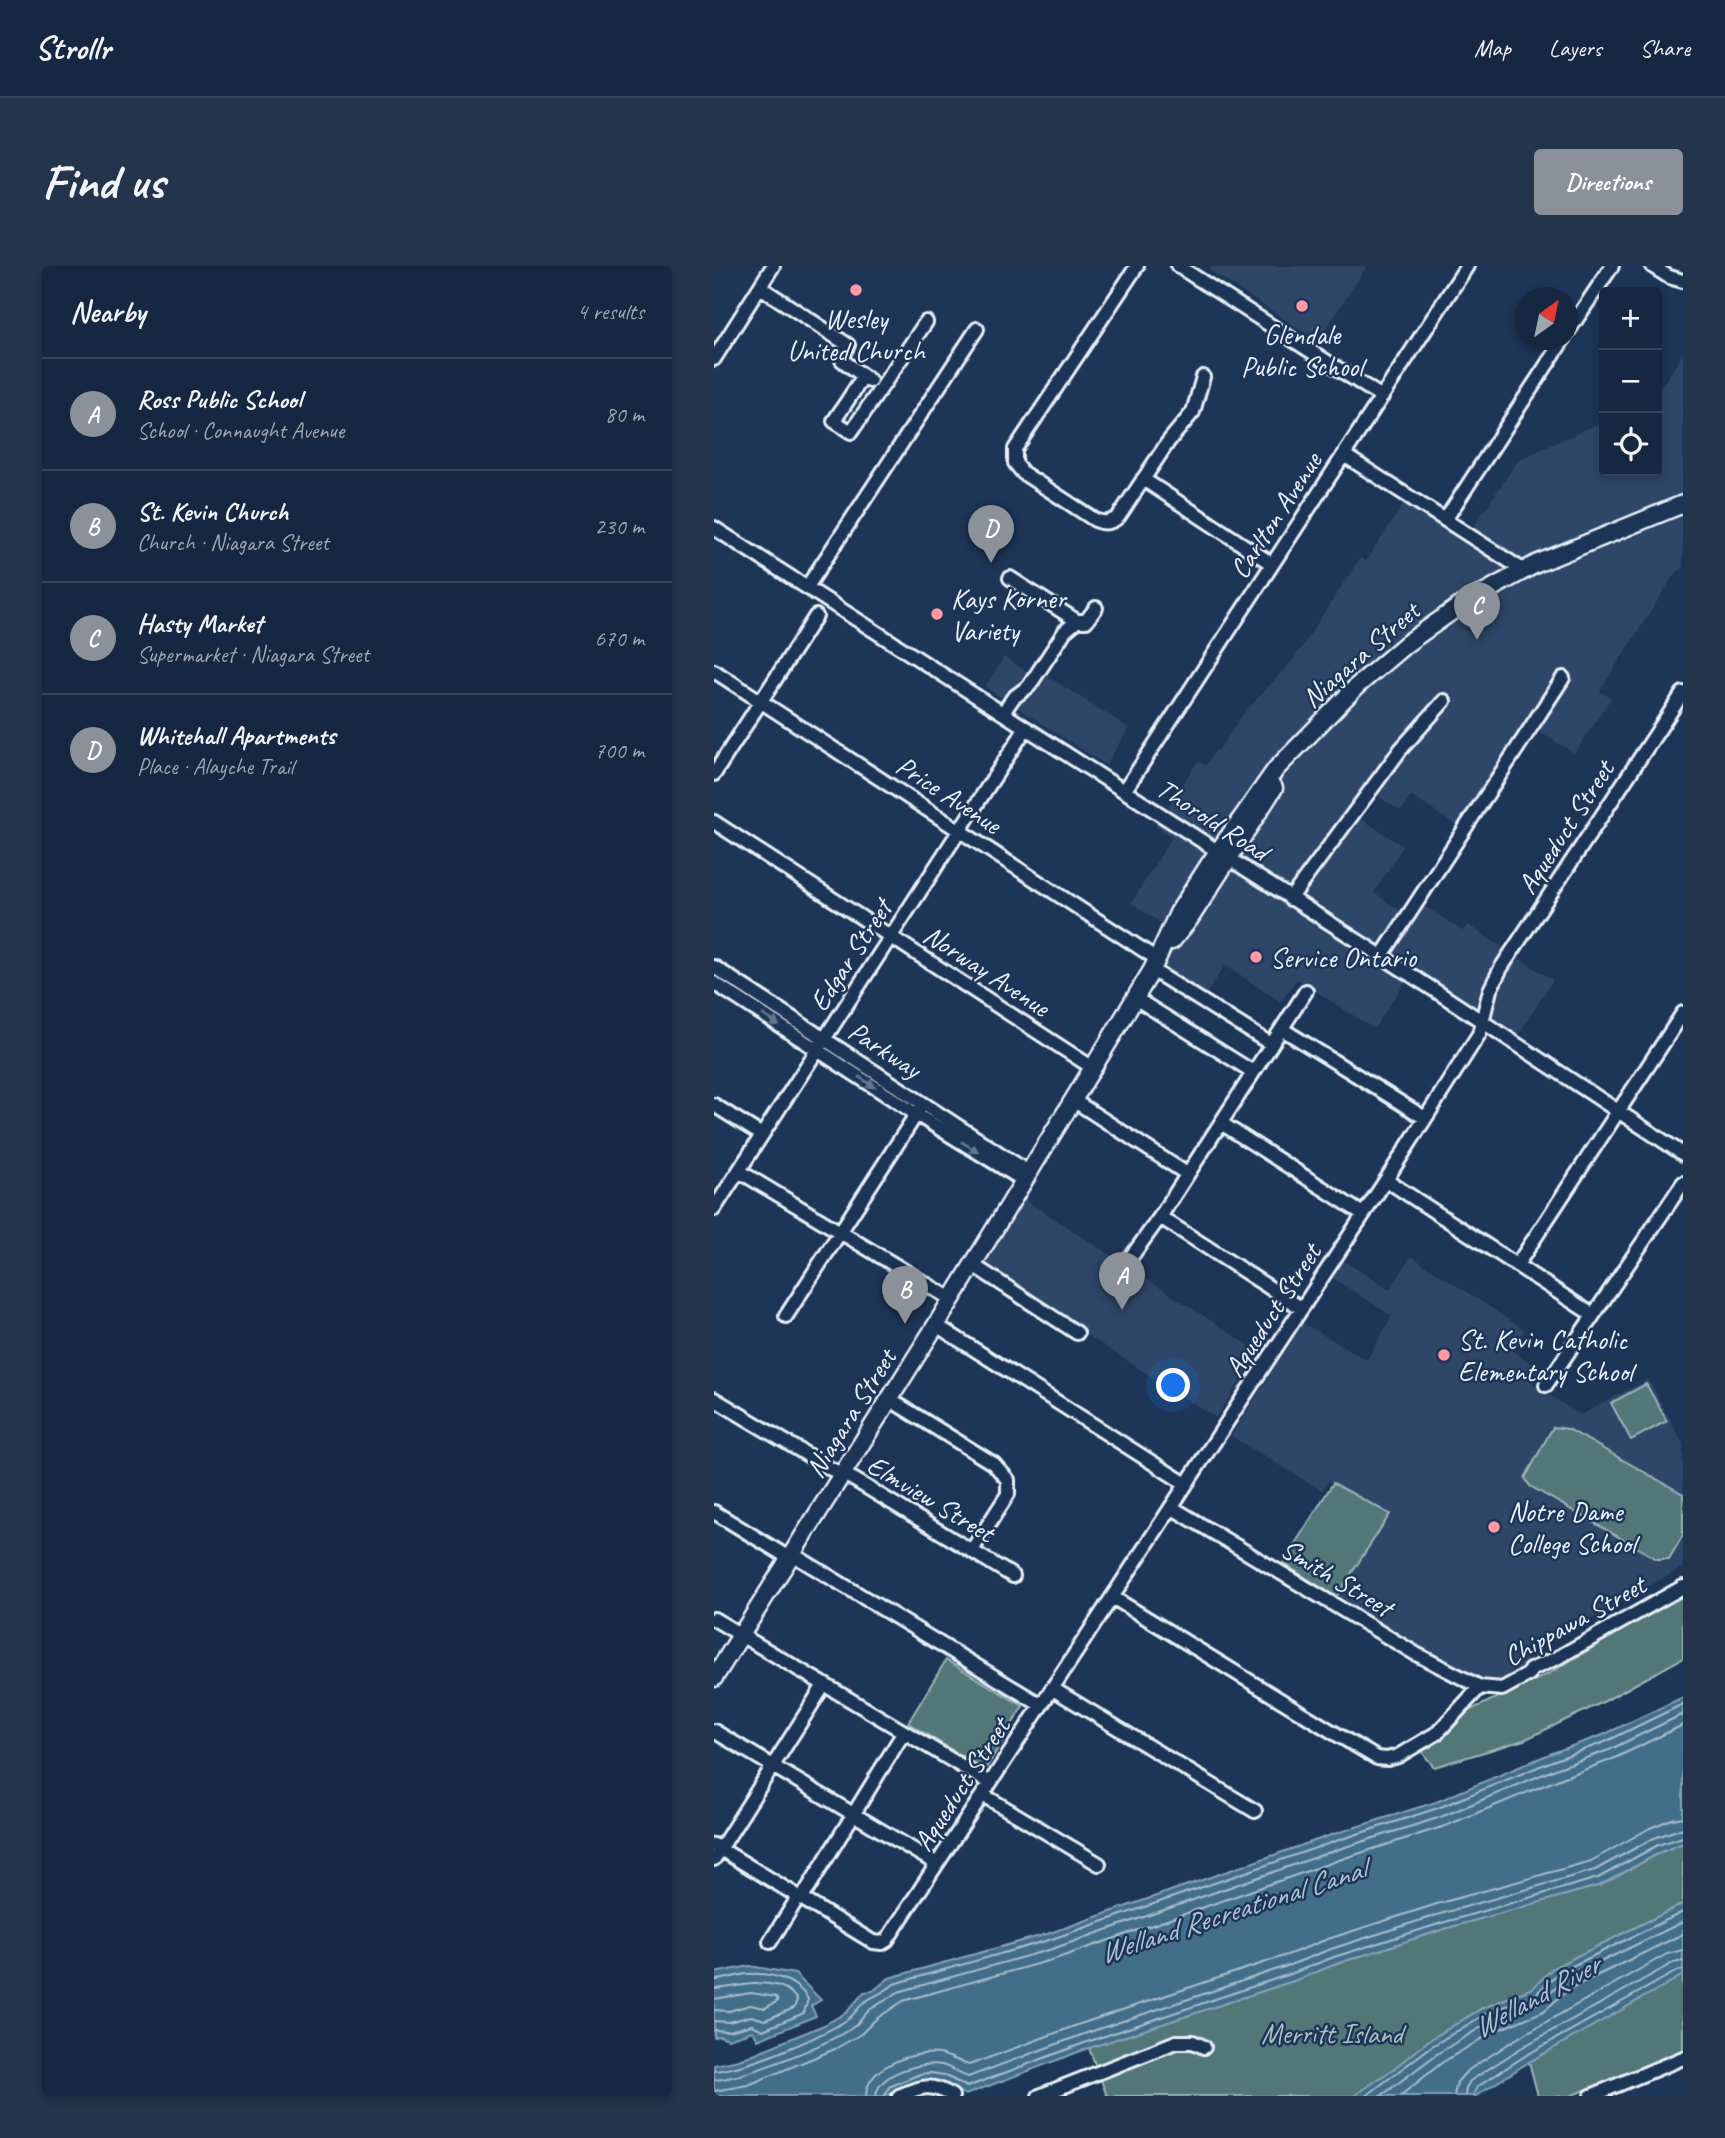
<!DOCTYPE html>
<html lang="en">
<head>
<meta charset="utf-8">
<style>
	:root { --surface:#162841; --page:#23344c; --text:#f1f3f6; --muted:#9ea6b1; --line:#35445a; --accent:#8c9099 }
	body { margin:0; font-family:Caveat,sans-serif; background:var(--page); color:var(--text) }
	.controls { position:absolute; right:21px; top:21px; display:grid; overflow:hidden; border-radius:7px; box-shadow:0 4px 10px #0003 }
	.controls button { width:63px; height:63px; display:grid; place-items:center; padding:0; border:0; border-bottom:2px solid var(--line); background:var(--surface); color:var(--text); font:35px sans-serif }
	.compass { position:absolute; left:801px; top:21px; width:63px; height:63px; border-radius:50%; background:var(--surface); box-shadow:0 4px 10px #0003; rotate:33deg }
	.you { position:absolute; left:460px; top:1120px; width:24px; height:24px; margin:-18px; border:5px solid #fff; border-radius:50%; background:#1a73e8; box-shadow:0 0 0 10px #1a73e833 }
	.badge { display:grid; place-items:center; width:46px; height:46px; border-radius:50%; background:var(--accent); color:#fff; font-size:23px; font-weight:700 }
	.pin { position:absolute; translate:-50% -58px; filter:drop-shadow(0 2px 4px #0008) }
	.pin::after { content:''; position:absolute; top:37px; width:24px; height:21px; background:inherit; clip-path:polygon(0 0,100% 0,50% 100%) }
	.list { margin:0; padding:0; list-style:none }
	h2 { display:flex; justify-content:space-between; align-items:center; height:91px; margin:0; padding:0 28px; font-size:30px }
	h2 small { font-size:23px; font-weight:400; color:var(--muted) }
	.list li { display:grid; grid-template-columns:46px 1fr auto; gap:21px; align-items:center; box-sizing:border-box; height:112px; padding:0 28px; border-top:2px solid var(--line) }
	.list b { display:block; font-size:26px; white-space:nowrap }
	.list p { margin:0; font-size:23px; white-space:nowrap; color:var(--muted) }
	.list em { font-size:23px; font-style:normal; color:var(--muted) }
	.icon { flex:none; width:38px; height:38px; fill:none; stroke:currentColor; stroke-width:2; stroke-linecap:round; stroke-linejoin:round }
	.map { position:relative; flex:none; width:969px; height:1830px; overflow:hidden; border-radius:7px }
	header { display:flex; align-items:center; gap:42px; box-sizing:border-box; height:98px; padding:0 35px; background:var(--surface); border-bottom:2px solid var(--line) }
	header strong { font-size:33px }
	nav { display:flex; gap:38px; margin-inline-start:auto; font-size:24px }
	.intro { display:flex; align-items:center; justify-content:space-between; box-sizing:border-box; height:168px; padding:0 42px }
	h1 { margin:0; font-size:49px }
	.button { padding:18px 32px; border-radius:7px; background:var(--accent); color:#fff; font-size:24px; font-weight:700 }
	main { display:flex; gap:42px; padding:0 42px }
	aside { flex:1; background:var(--surface); border-radius:7px; box-shadow:0 4px 10px #0003 }
	.map>svg:first-child { display:block }
</style>
</head>
<body>
<header>
<strong>Strollr</strong>
<nav><a>Map</a><a>Layers</a><a>Share</a></nav>
</header>
<div class="intro"><h1>Find us</h1><a class="button">Directions</a></div>
<main>
<aside>
<h2>Nearby<small>4 results</small></h2>
<ul class="list">
<li><span class="badge">A</span><div><b>Ross Public School</b><p>School · Connaught Avenue</p></div><em>80 m</em></li>
<li><span class="badge">B</span><div><b>St. Kevin Church</b><p>Church · Niagara Street</p></div><em>230 m</em></li>
<li><span class="badge">C</span><div><b>Hasty Market</b><p>Supermarket · Niagara Street</p></div><em>670 m</em></li>
<li><span class="badge">D</span><div><b>Whitehall Apartments</b><p>Place · Alayche Trail</p></div><em>700 m</em></li>
</ul>
</aside>
<div class="map">
<svg width="969" height="1830" viewBox="0 0 969 1830">
	<rect width="100%" height="100%" fill="#1d3557"/>
	<filter id="ink" filterUnits="userSpaceOnUse"><feTurbulence type="fractalNoise" baseFrequency=".0143" numOctaves="2"/><feDisplacementMap in="SourceGraphic" scale="14" xChannelSelector="R" yChannelSelector="G"/><feConvolveMatrix kernelMatrix="1 2 1 2 8 2 1 2 1" color-interpolation-filters="sRGB"/></filter>
	<g filter="url(#ink)">
		<path fill="#2f4668" d="M 498,0 L 653,0 L 604,75 L 495,4 Z
			M 969,88 L 969,301 L 960,309 L 886,425 L 897,432 L 861,487 L 821,464 L 754,567 L 697,530 L 687,545 L 659,527 L 643,550 L 689,580 L 660,627 L 687,645 L 696,631 L 749,665 L 754,659 L 839,714 L 795,783 L 691,716 L 660,763 L 583,713 L 567,736 L 511,699 L 488,735 L 429,698 L 436,680 L 450,659 L 417,637 L 458,571 L 441,560 L 484,495 L 492,499 L 502,484 L 504,485 L 530,447 L 580,393 L 646,292 L 652,295 L 697,227 L 756,266 L 804,194 L 890,155 L 890,205 L 943,205 L 943,127 Z
			M 290,391 L 326,414 L 330,408 L 415,462 L 392,499 L 271,421 Z
			M 310,933 L 545,1086 L 502,1152 L 269,1002 Z
			M 697,990 L 811,1064 L 798,1084 L 828,1106 L 819,1119 L 867,1149 L 934,1113 L 969,1178 L 969,1301 L 811,1391 L 815,1399 L 778,1418 L 757,1412 L 569,1297 L 619,1217 L 614,1215 L 608,1225 L 517,1170 L 589,1057 L 653,1094 L 678,1050 L 619,1012 L 630,995 L 676,1024 Z"/>
		<path fill="#527678" stroke="#9db4b8" stroke-width="2" d="M 932,1118 L 953,1155 L 917,1174 L 897,1137 Z
			M 839,1161 L 854,1163 L 969,1228 L 969,1269 L 955,1293 L 943,1293 L 816,1220 L 811,1212 Z
			M 619,1217 L 676,1248 L 622,1331 L 569,1297 Z
			M 969,1328 L 969,1392 L 889,1436 L 810,1474 L 720,1501 L 708,1486 L 727,1474 L 754,1445 L 834,1408 Z
			M 232,1394 L 309,1440 L 271,1504 L 194,1457 Z
			M 969,1577 L 969,1638 L 839,1702 L 819,1722 L 767,1743 L 714,1775 L 682,1801 L 640,1830 L 393,1830 L 375,1782 L 582,1714 L 622,1698 L 730,1663 L 887,1619 L 947,1586 Z
			M 969,1709 L 969,1785 L 856,1830 L 824,1830 L 815,1796 Z"/>
		<path fill="#426e89" stroke="#84a2b5" stroke-width="2" d="M 969,1431 L 969,1577 L 947,1586 L 887,1619 L 730,1663 L 622,1698 L 582,1714 L 375,1782 L 251,1829 L 231,1817 L 212,1814 L 171,1830 L 0,1830 L 0,1799 L 25,1794 L 110,1759 L 133,1746 L 150,1726 L 159,1725 L 175,1712 L 333,1668 L 623,1567 L 722,1536 L 838,1487 L 889,1469 Z
			M 969,1638 L 969,1709 L 815,1796 L 762,1830 L 640,1830 L 682,1801 L 714,1775 L 767,1743 L 819,1722 L 839,1702 Z
			M 36,1700 L 81,1708 L 107,1734 L 97,1740 L 102,1750 L 44,1774 L 39,1765 L 14,1773 L 6,1770 L 0,1771 L 0,1707 Z"/>
		<g fill="none" stroke-linecap="round" stroke-linejoin="round">
			<path stroke="#a6bdcc" stroke-width="2" d="M 0,1714 C 12,1714 22,1709 34,1708 C 56,1706 82,1713 94,1733 L 90,1747 L 49,1764 L 38,1759 L 15,1765 L 0,1764
				M 0,1723 C 25,1722 66,1706 83,1734 L 80,1742 L 51,1754 L 37,1750 L 15,1756 L 0,1755
				M 0,1733 L 37,1727 L 62,1731 L 64,1735 L 51,1742 L 36,1739 L 15,1745 L 0,1744
				M 0,1805 C 35,1802 102,1773 133,1754 C 141,1749 145,1739 152,1735 C 162,1729 171,1726 180,1718 L 335,1674 L 625,1574 L 724,1542 L 841,1494 L 891,1476 L 969,1438
				M 0,1814 C 31,1812 116,1778 142,1759 C 147,1755 151,1747 157,1743 C 166,1737 175,1733 184,1726 L 338,1683 L 628,1582 L 727,1551 L 844,1502 L 895,1484 L 969,1448
				M 0,1825 L 34,1819 L 121,1783 L 147,1768 L 162,1753 L 189,1735 L 341,1693 L 631,1592 L 731,1560 L 848,1512 L 899,1493 L 969,1459
				M 152,1830 C 153,1800 199,1785 225,1788 C 236,1790 245,1796 255,1799 L 366,1758 L 573,1689 L 614,1673 L 723,1638 L 877,1595 L 936,1562 L 958,1553 L 969,1551
				M 162,1830 C 164,1807 208,1795 228,1799 C 238,1802 245,1808 254,1811 L 370,1768 L 576,1699 L 617,1683 L 726,1648 L 881,1604 L 940,1572 L 969,1562
				M 171,1830 L 175,1821 L 206,1808 L 217,1807 L 230,1809 L 253,1821 L 373,1776 L 579,1707 L 620,1691 L 728,1657 L 884,1612 L 944,1579 L 969,1571
				M 652,1830 L 718,1780 L 770,1749 L 822,1728 L 844,1707 L 969,1646
				M 667,1830 L 723,1788 L 774,1757 L 826,1736 L 849,1714 L 969,1656
				M 686,1830 L 729,1796 L 779,1766 L 830,1745 L 855,1723 L 969,1668
				M 740,1830 L 743,1816 L 753,1805 L 802,1773 L 953,1688 L 969,1684
				M 751,1830 L 752,1822 L 756,1815 L 807,1782 L 959,1697 L 969,1695
				M 759,1830 L 763,1821 L 811,1790 L 963,1705 L 969,1704"/>
			<defs>
				<path id="minor" d="M 423,0 L 301,183 L 301,197 L 309,207 L 381,254 C 390,258 398,257 405,250 L 454,176 L 479,146 L 489,111
					M 464,0 L 668,131
					M 938,0 L 955,11 L 969,15
					M 46,21 L 134,79 L 128,90 L 128,94 L 156,115
					M 853,67 L 898,0
					M 0,93 L 59,0
					M 149,111 L 120,155 L 137,166 L 212,56
					M 630,189 L 809,304
					M 429,213 L 558,298
					M 731,254 L 849,74
					M 0,262 L 725,727 L 969,888
					M 296,312 L 363,355
					M 93,321 L 263,63
					M 0,405 L 443,693
					M 289,447 L 299,432 L 315,420 L 351,365 L 363,355 L 372,355 L 382,342
					M 0,508 L 102,350
					M 411,524 L 753,0
					M 0,556 L 379,802
					M 576,633 L 687,483 L 730,435
					M 667,691 L 849,412
					M 0,701 L 314,906
					M 438,704 L 557,778
					M 0,717 L 202,848 L 309,914
					M 421,732 L 539,806
					M 568,763 L 711,852
					M 359,834 L 473,908
					M 0,839 L 48,869
					M 507,857 L 649,948
					M 25,905 L 237,1033
					M 672,914 L 879,1049
					M 0,943 L 312,462
					M 446,951 L 587,1042
					M 412,998 L 446,951 L 592,725
					M 259,999 L 363,1067
					M 803,999 L 969,747
					M 72,1050 L 205,844
					M 222,1059 L 472,1218
					M 832,1119 L 969,917
					M 0,1133 L 117,1203 L 139,1213 L 299,1310
					M 175,1133 L 280,1198 L 294,1214 L 294,1228 L 258,1284
					M 457,1241 L 702,1388 L 766,1421 L 788,1423 L 815,1408 L 816,1404 L 843,1392 L 969,1321
					M 0,1246 L 75,1292
					M 78,1288 L 327,1439
					M 398,1331 L 617,1465 L 663,1492 L 673,1493 L 684,1490 L 723,1467 L 766,1421
					M 0,1353 L 276,1517
					M 339,1423 L 541,1545
					M 0,1465 L 223,1598
					M 269,1529 L 385,1598
					M 0,1579 L 159,1676 L 168,1677 L 173,1674 L 672,914 L 765,768 L 776,724 L 787,702 L 969,427
					M 0,1593 L 110,1419
					M 88,1632 L 190,1466
					M 56,1676 L 85,1630
					M 185,1830 C 205,1821 218,1816 238,1830
					M 325,1830 L 462,1776 L 479,1776 L 490,1781
					M 877,1830 L 969,1792"/>
				<path id="major" d="M 458,675 L 475,654 L 560,522
					M 0,1412 L 222,1059 L 397,772 L 438,704 L 464,647 L 496,597 L 562,503 L 644,419 L 692,378 L 747,339 L 822,298 L 969,238"/>
			</defs>
			<use href="#minor" stroke="#e8f1f8" stroke-width="18"/>
			<use href="#major" stroke="#e8f1f8" stroke-width="21"/>
			<use href="#minor" stroke="#1d3557" stroke-width="12"/>
			<use href="#major" stroke="#1d3557" stroke-width="16"/>
		</g>
		<defs><path id="oneway-solid" d="M-6-.8H1V-3.2L6.5 0L1 3.2V.8H-6Z" transform="scale(1.75)"/></defs>
		<g fill="#64778f">
			<use href="#oneway-solid" transform="translate(57 754) rotate(33)"/>
			<use href="#oneway-solid" transform="translate(153 816) rotate(33)"/>
			<use href="#oneway-solid" transform="translate(256 881) rotate(32)"/>
		</g>
	</g>
	<g fill="#ff9aa2" stroke="#1d3557" stroke-width="2.5">
		<circle cx="142" cy="24" r="7"/>
		<circle cx="588" cy="40" r="7"/>
		<circle cx="223" cy="348" r="7"/>
		<circle cx="542" cy="691" r="7"/>
		<circle cx="730" cy="1089" r="7"/>
		<circle cx="780" cy="1261" r="7"/>
	</g>
	<g text-anchor="middle" stroke-width="5" stroke-linejoin="round" paint-order="stroke">
		<g font-size="28" fill="#e8f1f8" stroke="#1d3557" text-anchor="start">
			<text x="142" y="62" text-anchor="middle">Wesley<tspan x="142" dy="32">United Church</tspan></text>
			<text x="588" y="78" text-anchor="middle">Glendale<tspan x="588" dy="32">Public School</tspan></text>
			<text x="237" y="342">Kays Korner<tspan x="237" dy="32">Variety</tspan></text>
			<text x="556" y="701">Service Ontario</text>
			<text x="744" y="1083">St. Kevin Catholic<tspan x="744" dy="32">Elementary School</tspan></text>
			<text x="794" y="1255">Notre Dame<tspan x="794" dy="32">College School</tspan></text>
		</g>
		<g font-size="28" fill="#e8f1f8" stroke="#1d3557">
			<text transform="translate(561 249) rotate(-57)" y="10">Carlton Avenue</text>
			<text transform="translate(646 388) rotate(-41)" y="10">Niagara Street</text>
			<text transform="translate(235 528) rotate(33)" y="10">Price Avenue</text>
			<text transform="translate(499 553) rotate(33)" y="10">Thorold Road</text>
			<text transform="translate(851 561) rotate(-57)" y="10">Aqueduct Street</text>
			<text transform="translate(136 689) rotate(-57)" y="10">Edgar Street</text>
			<text transform="translate(273 704) rotate(33)" y="10">Norway Avenue</text>
			<text transform="translate(171 783) rotate(33)" y="10">Parkway</text>
			<text transform="translate(558 1044) rotate(-57)" y="10">Aqueduct Street</text>
			<text transform="translate(136 1147) rotate(-58)" y="10">Niagara Street</text>
			<text transform="translate(217 1232) rotate(31)" y="10">Elmview Street</text>
			<text transform="translate(623 1311) rotate(31)" y="10">Smith Street</text>
			<text transform="translate(860 1354) rotate(-29)" y="10">Chippawa Street</text>
			<text transform="translate(247 1518) rotate(-57)" y="10">Aqueduct Street</text>
		</g>
		<g font-size="28" fill="#acc0c5" stroke="#1d3557">
			<text x="618" y="1777">Merritt Island</text>
		</g>
		<g font-size="30" font-style="italic" fill="#aec3d1" stroke="#1d3557">
			<text transform="translate(518 1645) rotate(-18)" y="10">Welland Recreational Canal</text>
			<text transform="translate(822 1730) rotate(-29)" y="10">Welland River</text>
		</g>
	</g>
</svg>
<div class="controls">
<button>+</button>
<button>−</button>
<button><svg class="icon" aria-label="locate" viewBox="0 0 24 24"><circle cx="12" cy="12" r="6"/><path d="M12 2v4M12 18v4M2 12h4M18 12h4"/></svg></button>
</div>
<svg class="compass" viewBox="-18 -18 36 36"><path d="M0-13l5 13h-10z" fill="#e53935"/><path d="M0 13l5-13h-10z" fill="#9ea6b1"/></svg>
<div class="you"></div>
<div class="pin badge" style="left:408px;top:1044px">A</div>
<div class="pin badge" style="left:191px;top:1058px">B</div>
<div class="pin badge" style="left:763px;top:374px">C</div>
<div class="pin badge" style="left:277px;top:297px">D</div>
</div>
</main>
</body>
</html>
